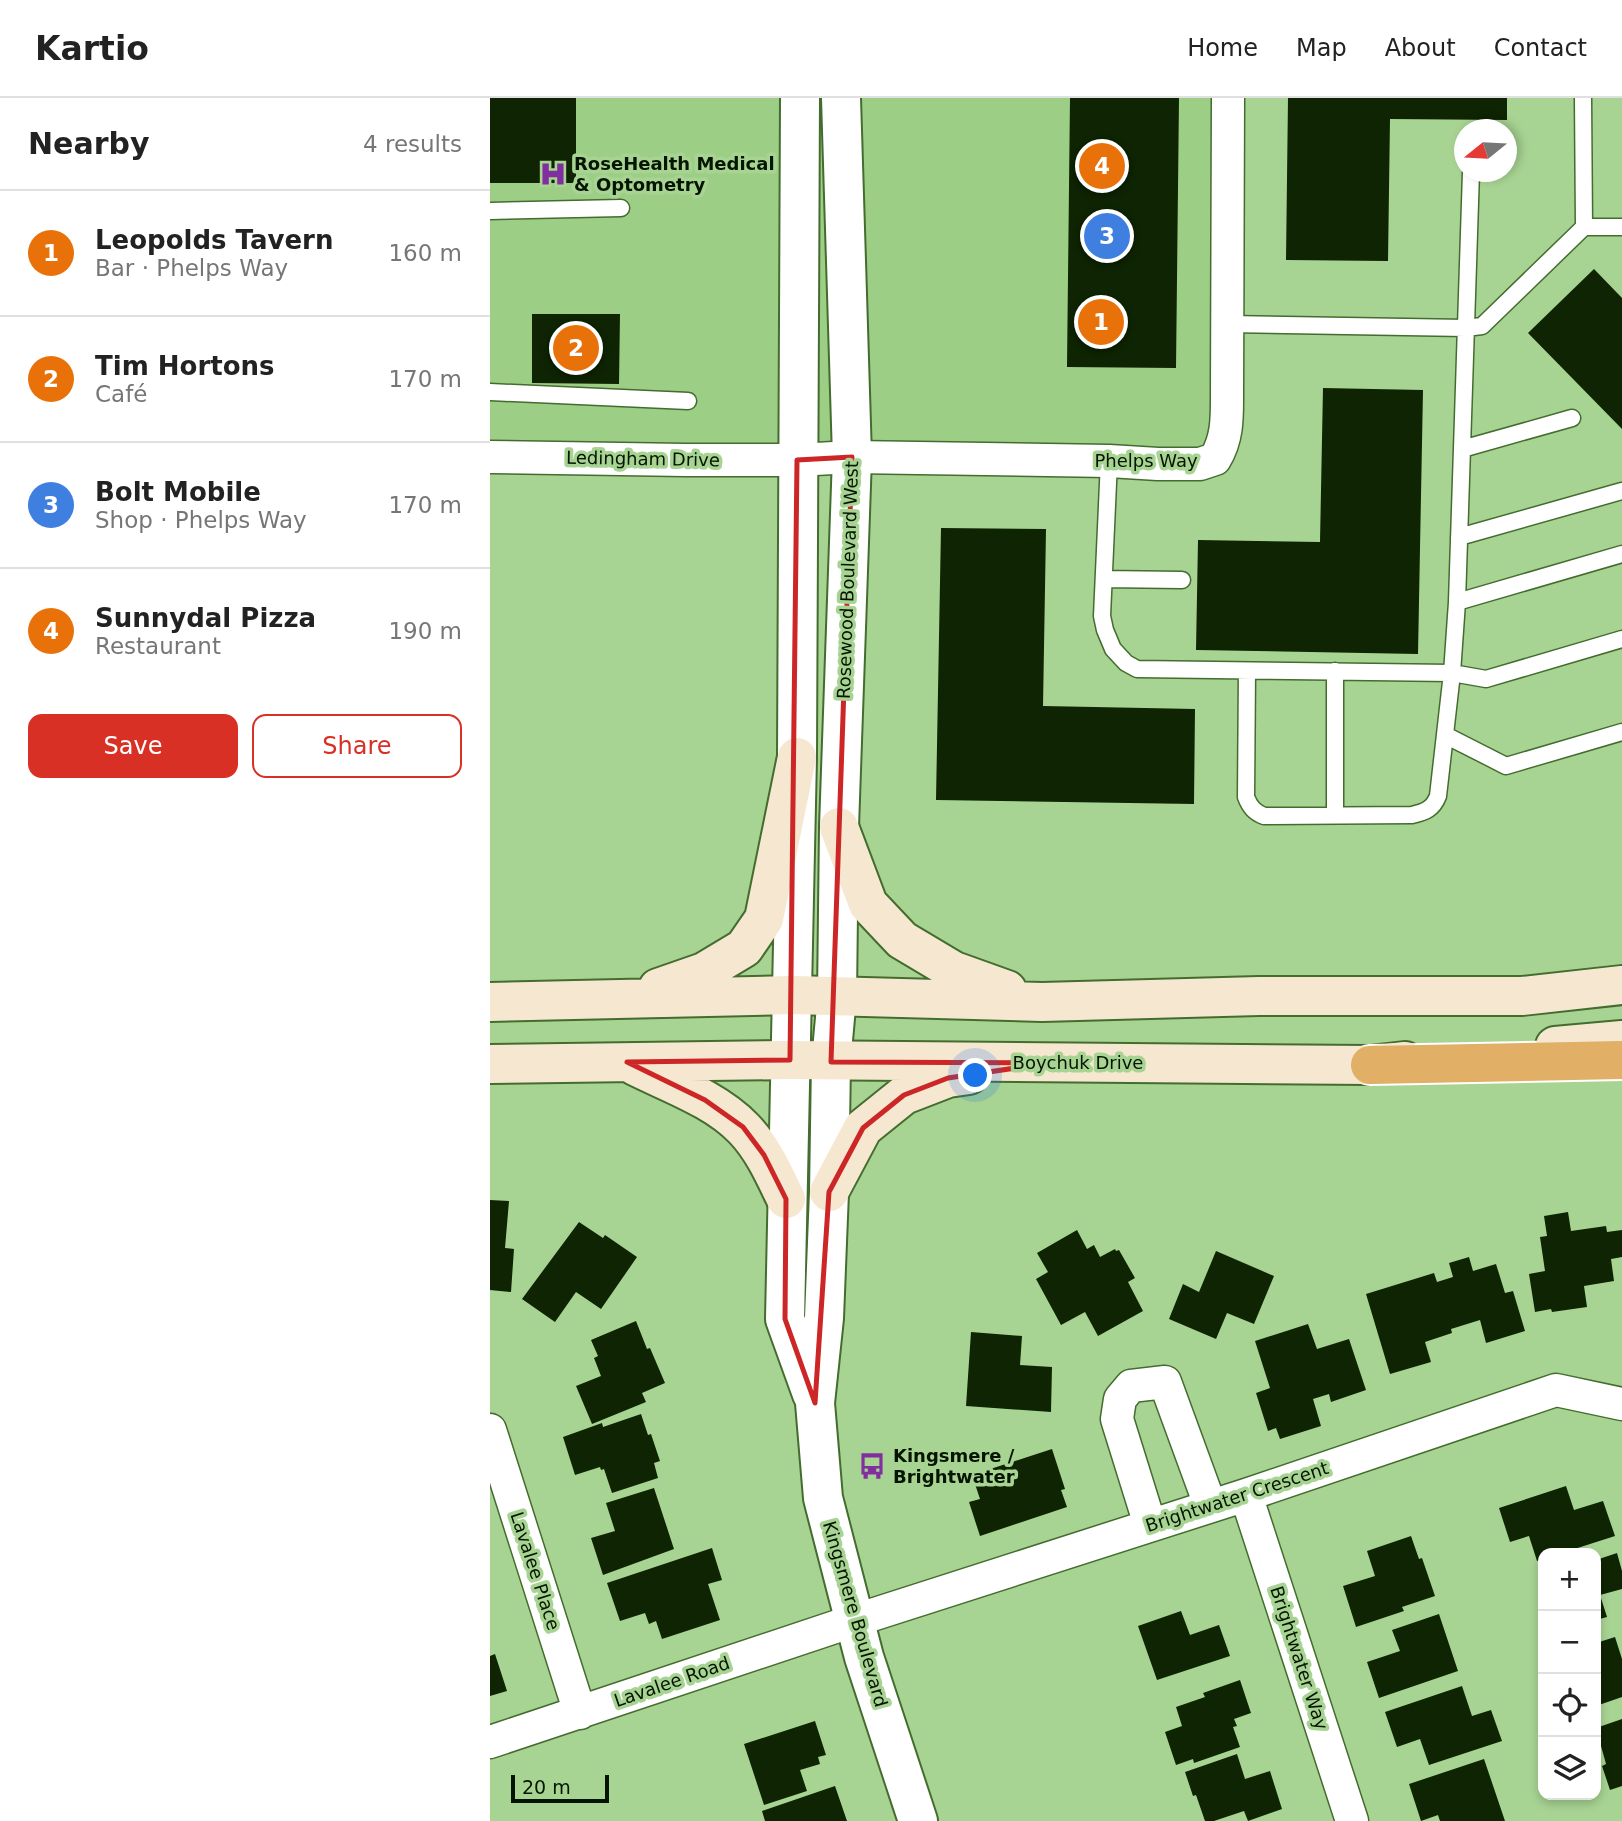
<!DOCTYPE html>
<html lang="en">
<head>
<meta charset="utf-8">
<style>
	:root { --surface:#fff; --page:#f6f6f6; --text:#222; --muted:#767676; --line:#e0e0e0; --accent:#d93025 }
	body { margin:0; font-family:"DejaVu Sans",sans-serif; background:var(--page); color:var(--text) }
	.controls { position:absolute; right:21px; bottom:21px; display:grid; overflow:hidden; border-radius:14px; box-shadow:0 4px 10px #0003 }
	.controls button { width:63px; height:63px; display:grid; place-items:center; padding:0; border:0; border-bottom:2px solid var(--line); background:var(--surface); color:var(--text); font:35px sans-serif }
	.compass { position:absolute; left:964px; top:21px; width:63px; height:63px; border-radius:50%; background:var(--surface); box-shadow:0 4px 10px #0003; rotate:252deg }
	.scale { position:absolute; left:21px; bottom:18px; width:98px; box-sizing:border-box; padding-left:7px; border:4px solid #061501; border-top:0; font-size:19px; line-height:24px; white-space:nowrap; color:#061501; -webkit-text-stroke:5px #a8d493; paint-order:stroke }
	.you { position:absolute; left:486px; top:978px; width:24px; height:24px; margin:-18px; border:5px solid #fff; border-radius:50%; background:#1a73e8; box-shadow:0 0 0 10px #1a73e833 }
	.badge { display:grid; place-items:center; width:46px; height:46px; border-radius:50%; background:var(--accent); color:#fff; font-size:23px; font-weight:700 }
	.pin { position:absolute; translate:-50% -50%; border:4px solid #fff; box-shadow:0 2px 7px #0006 }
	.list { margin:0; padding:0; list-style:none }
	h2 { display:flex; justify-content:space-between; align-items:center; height:91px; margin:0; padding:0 28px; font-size:30px }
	h2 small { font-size:23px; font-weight:400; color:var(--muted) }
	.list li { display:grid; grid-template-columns:46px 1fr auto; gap:21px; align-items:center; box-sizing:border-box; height:126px; padding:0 28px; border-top:2px solid var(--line) }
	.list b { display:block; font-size:26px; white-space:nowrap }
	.list p { margin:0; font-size:23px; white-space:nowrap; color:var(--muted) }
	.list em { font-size:23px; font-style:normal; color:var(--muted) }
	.actions { display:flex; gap:14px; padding:21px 28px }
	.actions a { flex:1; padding:16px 0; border:2px solid var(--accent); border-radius:14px; text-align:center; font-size:24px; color:var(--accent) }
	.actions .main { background:var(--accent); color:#fff }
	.icon { flex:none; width:38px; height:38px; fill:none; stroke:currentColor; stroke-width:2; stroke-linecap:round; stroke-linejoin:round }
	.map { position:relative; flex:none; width:1132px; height:1723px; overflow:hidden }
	header { display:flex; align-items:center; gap:42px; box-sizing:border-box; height:98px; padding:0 35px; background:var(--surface); border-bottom:2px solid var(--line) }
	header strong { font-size:33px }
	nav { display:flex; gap:38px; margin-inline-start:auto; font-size:24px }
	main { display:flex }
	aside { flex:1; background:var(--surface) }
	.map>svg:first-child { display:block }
</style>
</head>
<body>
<header>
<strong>Kartio</strong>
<nav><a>Home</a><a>Map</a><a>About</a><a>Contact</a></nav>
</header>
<main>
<aside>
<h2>Nearby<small>4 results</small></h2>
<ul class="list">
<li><span class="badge" style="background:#e8710a">1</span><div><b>Leopolds Tavern</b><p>Bar · Phelps Way</p></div><em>160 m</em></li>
<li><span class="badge" style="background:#e8710a">2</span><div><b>Tim Hortons</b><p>Café</p></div><em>170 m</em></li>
<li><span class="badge" style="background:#3f7fe0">3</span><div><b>Bolt Mobile</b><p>Shop · Phelps Way</p></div><em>170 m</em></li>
<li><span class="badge" style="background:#e8710a">4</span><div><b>Sunnydal Pizza</b><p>Restaurant</p></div><em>190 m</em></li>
</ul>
<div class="actions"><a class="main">Save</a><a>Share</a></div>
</aside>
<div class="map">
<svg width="1132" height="1723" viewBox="0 0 1132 1723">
	<rect width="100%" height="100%" fill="#a8d493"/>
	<path fill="#9dce86" d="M 0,0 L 738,0 L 725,361 L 0,359 Z"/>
	<path fill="#0e2402" d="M 0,0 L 86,0 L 86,85 L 0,85 Z
		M 580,0 L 689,0 L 686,270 L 577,269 Z
		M 798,0 L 1017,0 L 1017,22 L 900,21 L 898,163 L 796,162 Z
		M 1104,171 L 1132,200 L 1132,331 L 1038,235 Z
		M 42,216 L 130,216 L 129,286 L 42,285 Z
		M 833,290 L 933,292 L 928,556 L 706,552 L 708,442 L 830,444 Z
		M 451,430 L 556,431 L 553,608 L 705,611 L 704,706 L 446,702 Z
		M 0,1102 L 19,1103 L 15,1150 L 24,1151 L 21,1194 L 0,1192 Z
		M 1078,1114 L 1081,1133 L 1116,1128 L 1117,1134 L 1132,1132 L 1132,1159 L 1121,1161 L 1124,1183 L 1094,1188 L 1097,1209 L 1062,1214 L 1061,1211 L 1045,1214 L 1039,1176 L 1055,1173 L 1050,1139 L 1057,1138 L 1054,1118 Z
		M 89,1124 L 113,1140 L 115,1137 L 147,1159 L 111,1211 L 86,1194 L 65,1224 L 32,1201 Z
		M 587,1132 L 597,1151 L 604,1147 L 610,1159 L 625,1151 L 626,1153 L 629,1152 L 645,1180 L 638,1184 L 653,1213 L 608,1238 L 595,1214 L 571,1227 L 546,1181 L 558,1174 L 547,1155 Z
		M 726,1153 L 784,1178 L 764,1226 L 737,1215 L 726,1241 L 679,1221 L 693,1186 L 709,1194 Z
		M 979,1159 L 983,1173 L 1006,1166 L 1015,1195 L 1023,1193 L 1035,1233 L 996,1245 L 990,1222 L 961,1231 L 962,1235 L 935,1244 L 941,1264 L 900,1276 L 876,1196 L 944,1175 L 947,1184 L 963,1179 L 959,1165 Z
		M 146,1223 L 157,1251 L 160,1250 L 175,1285 L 152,1295 L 156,1304 L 102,1326 L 86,1288 L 111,1278 L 104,1260 L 108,1258 L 101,1242 Z
		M 818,1226 L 827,1251 L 859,1241 L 876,1292 L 841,1304 L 839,1296 L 823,1301 L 831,1328 L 790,1341 L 786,1330 L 778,1333 L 766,1295 L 780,1290 L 765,1243 Z
		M 481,1234 L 532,1238 L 530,1267 L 562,1269 L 561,1314 L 476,1308 Z
		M 151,1316 L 158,1337 L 161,1336 L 170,1363 L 164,1365 L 168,1380 L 122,1395 L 114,1371 L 111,1372 L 110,1369 L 85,1377 L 73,1339 L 112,1325 L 113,1329 Z
		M 562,1351 L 575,1391 L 571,1392 L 577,1409 L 490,1438 L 479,1404 L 490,1401 L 482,1377 Z
		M 1076,1388 L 1084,1412 L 1113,1403 L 1125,1438 L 1072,1455 L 1053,1455 L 1053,1461 L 1047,1463 L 1039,1438 L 1020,1444 L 1009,1410 Z
		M 164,1390 L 184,1451 L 113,1477 L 101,1440 L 125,1433 L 116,1405 Z
		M 921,1438 L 929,1461 L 932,1460 L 945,1498 L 912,1509 L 914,1513 L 866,1529 L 853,1488 L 885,1478 L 877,1453 Z
		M 222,1450 L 232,1482 L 218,1486 L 230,1522 L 172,1541 L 166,1523 L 159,1526 L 155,1515 L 130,1523 L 117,1485 Z
		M 1127,1455 L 1132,1473 L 1132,1491 L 1110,1497 L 1117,1519 L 1106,1522 L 1106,1462 Z
		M 691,1513 L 700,1537 L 729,1527 L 740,1558 L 667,1582 L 648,1528 Z
		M 949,1516 L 968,1573 L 889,1600 L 877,1564 L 910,1553 L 902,1532 Z
		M 1125,1539 L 1132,1561 L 1132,1599 L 1106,1608 L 1106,1545 Z
		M 5,1556 L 17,1593 L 0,1598 L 0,1558 Z
		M 750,1582 L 761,1615 L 744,1621 L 747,1628 L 743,1629 L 750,1649 L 704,1665 L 703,1661 L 686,1667 L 675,1634 L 692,1628 L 686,1609 L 715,1599 L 713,1595 Z
		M 972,1588 L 982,1618 L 1001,1612 L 1012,1643 L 939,1667 L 930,1641 L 907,1649 L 895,1614 Z
		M 1132,1621 L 1132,1688 L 1120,1692 L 1112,1668 L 1116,1666 L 1106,1630 Z
		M 325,1623 L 336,1657 L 328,1659 L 330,1666 L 310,1672 L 317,1693 L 274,1707 L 254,1646 Z
		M 747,1656 L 755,1681 L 780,1673 L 792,1711 L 758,1723 L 754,1713 L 724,1723 L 715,1723 L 706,1697 L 703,1698 L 695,1674 Z
		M 994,1661 L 1015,1723 L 950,1723 L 948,1717 L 931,1723 L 919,1686 Z
		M 345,1688 L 357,1723 L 275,1723 L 272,1713 Z"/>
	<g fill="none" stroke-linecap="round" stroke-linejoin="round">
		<defs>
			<path id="service" d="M 981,74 L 967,504 L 962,575 L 996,581 L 1132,541
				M 0,113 L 131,110
				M 1094,129 L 1132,129
				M 738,226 L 976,230 L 992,228 L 1094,129 L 1093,0
				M 0,294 L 198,303
				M 972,351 L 1082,320
				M 619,363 L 612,518 L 615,532 L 623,551 L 636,565 L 647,571 L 962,575 L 948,698 C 943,711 935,714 922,717 L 774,718 C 764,714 760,709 756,699 L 757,573
				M 969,439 L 1132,393
				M 614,481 L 692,482
				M 967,504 L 1132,456
				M 955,637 L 1016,668 L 1132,634
				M 845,717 L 845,573"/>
			<path id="minor" d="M 0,359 L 195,362 L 307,362 L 362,359 L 619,363 L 668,366 L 710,366 L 725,361 C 738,340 737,318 737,294 L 738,0
				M 0,1332 L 90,1615
				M 756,1397 L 862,1723
				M 660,1427 L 627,1321 L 630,1301 L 641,1288 L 675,1284 L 720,1407
				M 0,1644 L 363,1523 L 756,1397 L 1066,1292 L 1132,1306"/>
			<path id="tertiary" d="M 310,0 L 307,659 L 295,1221 L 322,1296
				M 351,0 L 362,359 L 349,729 L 347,898 L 341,964 L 339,1094 L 334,1220 L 325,1305 L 333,1400 L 374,1559 L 428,1723"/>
			<path id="secondary" d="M 349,729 L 378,806 L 412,842 L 464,873 L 517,892
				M 168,890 L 214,874 L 254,850 L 274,821 L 307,659
				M 0,904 L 303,897 L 552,904 L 769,898 L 1032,898 L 1132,887
				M 1065,948 L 1132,942
				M 0,966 L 300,962 L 880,967 L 915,963
				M 145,968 C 181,986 225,1001 254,1031 C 273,1051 284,1076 296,1101
				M 339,1094 L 373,1030 L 414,997 L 458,980 L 479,977"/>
			<path id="motorway" d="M 880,967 L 1132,962"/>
		</defs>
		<use href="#service" stroke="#446c2f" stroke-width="19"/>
		<use href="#minor" stroke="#446c2f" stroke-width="35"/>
		<use href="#tertiary" stroke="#446c2f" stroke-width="42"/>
		<use href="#secondary" stroke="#446c2f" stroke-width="42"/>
		<use href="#motorway" stroke="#fff" stroke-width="42"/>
		<use href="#service" stroke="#fff" stroke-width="16"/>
		<use href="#minor" stroke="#fff" stroke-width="32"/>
		<use href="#tertiary" stroke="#fff" stroke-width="38"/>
		<use href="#secondary" stroke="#f6e7d1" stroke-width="38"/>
		<use href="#motorway" stroke="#e1af65" stroke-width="38"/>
	</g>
	<path fill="none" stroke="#cc2726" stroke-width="5" stroke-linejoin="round" d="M 362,359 L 341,964 L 559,965 L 458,980 L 414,997 L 373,1030 L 339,1094 L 325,1305 L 295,1221 L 296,1101 L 274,1057 L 253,1029 L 215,1002 L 137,964 L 300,962 L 307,362 Z"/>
	<defs>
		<symbol id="hospital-bare" viewBox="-9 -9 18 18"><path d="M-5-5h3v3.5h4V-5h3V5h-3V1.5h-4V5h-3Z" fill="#812f9e" stroke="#a8d493" stroke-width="2.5" paint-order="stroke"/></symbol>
		<symbol id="bus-bare" viewBox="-9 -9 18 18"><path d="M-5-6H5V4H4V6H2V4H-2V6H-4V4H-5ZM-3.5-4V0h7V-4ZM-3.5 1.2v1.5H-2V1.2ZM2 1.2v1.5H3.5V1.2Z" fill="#812f9e" stroke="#a8d493" stroke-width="2.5" paint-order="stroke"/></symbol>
	</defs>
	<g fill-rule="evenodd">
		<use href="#hospital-bare" x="44" y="57" width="38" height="38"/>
		<use href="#bus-bare" x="363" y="1349" width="38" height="38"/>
	</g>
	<g text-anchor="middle" stroke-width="7" stroke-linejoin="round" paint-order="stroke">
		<g font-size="18" font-weight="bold" fill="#061501" stroke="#a8d493" text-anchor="start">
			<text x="84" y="72">RoseHealth Medical<tspan x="84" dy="21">&amp; Optometry</tspan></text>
			<text x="403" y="1364">Kingsmere /<tspan x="403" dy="21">Brightwater</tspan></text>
		</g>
		<g font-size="18" fill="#061501" stroke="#a8d493">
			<text transform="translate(153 361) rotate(1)" y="6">Ledingham Drive</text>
			<text x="656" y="369">Phelps Way</text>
			<text transform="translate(358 482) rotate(-88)" y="6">Rosewood Boulevard West</text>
			<text x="588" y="971">Boychuk Drive</text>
			<text transform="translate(747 1399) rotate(-18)" y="6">Brightwater Crescent</text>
			<text transform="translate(45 1473) rotate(72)" y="6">Lavalee Place</text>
			<text transform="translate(365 1516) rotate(74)" y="6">Kingsmere Boulevard</text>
			<text transform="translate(809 1560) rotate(72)" y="6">Brightwater Way</text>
			<text transform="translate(182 1584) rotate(-19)" y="6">Lavalee Road</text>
		</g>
	</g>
</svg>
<div class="controls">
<button>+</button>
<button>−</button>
<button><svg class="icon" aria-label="locate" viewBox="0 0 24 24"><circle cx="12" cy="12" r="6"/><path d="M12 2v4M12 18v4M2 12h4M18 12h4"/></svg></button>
<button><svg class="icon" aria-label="layers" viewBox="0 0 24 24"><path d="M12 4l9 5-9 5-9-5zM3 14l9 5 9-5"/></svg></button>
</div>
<svg class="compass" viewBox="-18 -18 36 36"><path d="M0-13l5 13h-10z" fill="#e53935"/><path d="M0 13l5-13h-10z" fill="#767676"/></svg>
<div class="scale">20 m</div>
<div class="you"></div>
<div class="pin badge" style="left:611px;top:224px;background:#e8710a">1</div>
<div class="pin badge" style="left:86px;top:250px;background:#e8710a">2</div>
<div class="pin badge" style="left:617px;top:138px;background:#3f7fe0">3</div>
<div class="pin badge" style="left:612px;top:68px;background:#e8710a">4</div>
</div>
</main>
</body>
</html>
